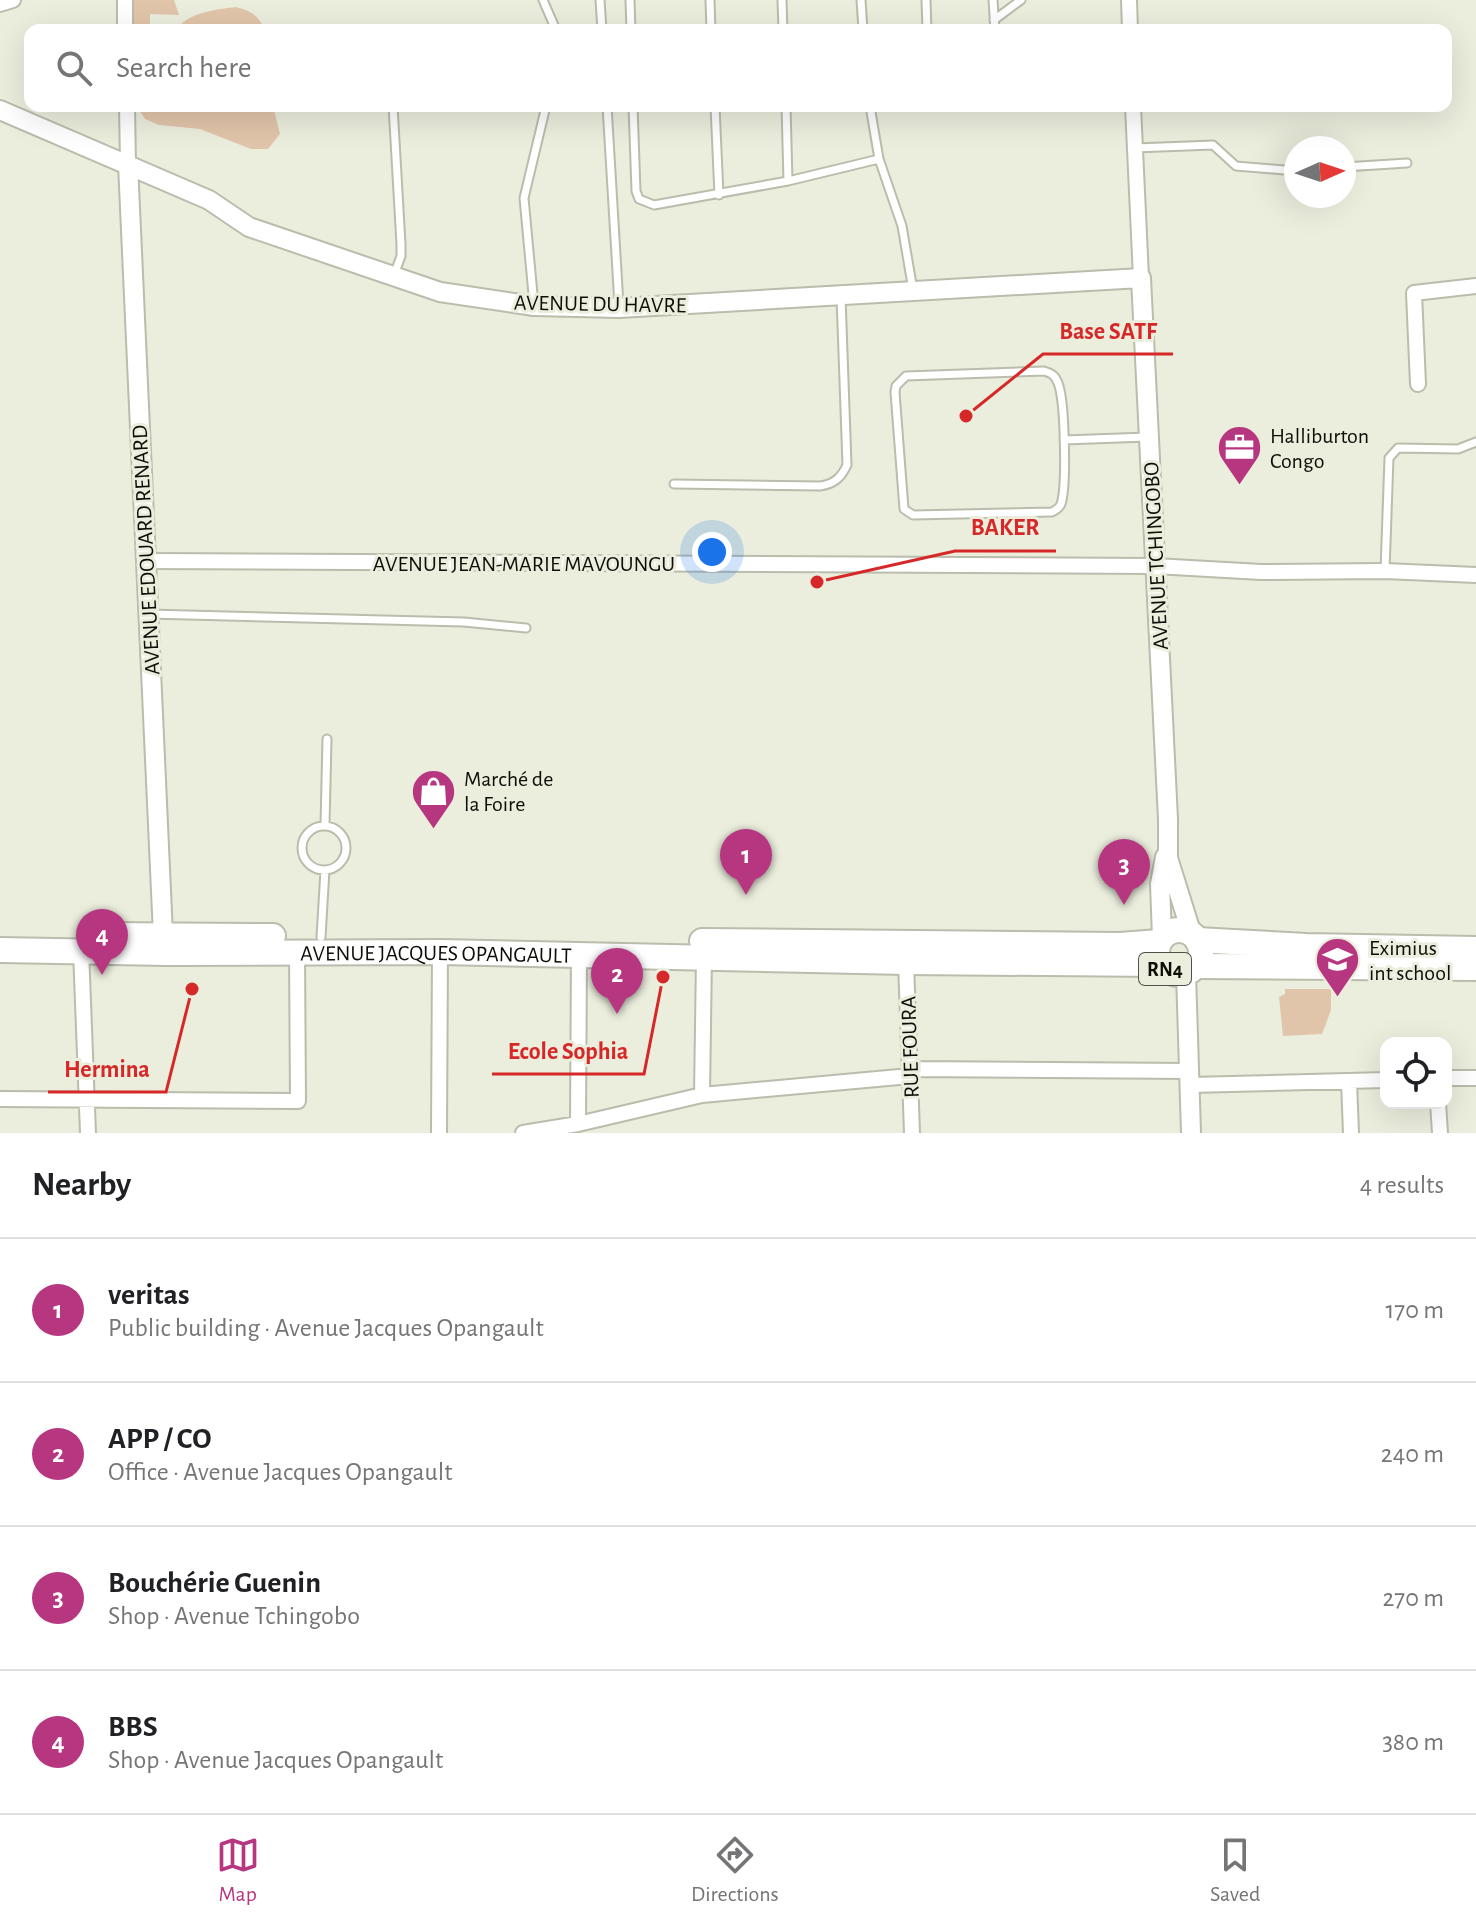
<!DOCTYPE html>
<html lang="en">
<head>
<meta charset="utf-8">
<style>
	:root { --surface:#fff; --page:#f2f2f2; --text:#202124; --muted:#757577; --line:#e0e0e0; --accent:#b73680 }
	body { margin:0; font-family:"Alegreya Sans",sans-serif; background:var(--page); color:var(--text) }
	.controls { position:absolute; right:24px; bottom:24px; display:grid; overflow:hidden; border-radius:16px; box-shadow:0 8px 32px #0002 }
	.controls button { width:72px; height:72px; display:grid; place-items:center; padding:0; border:0; border-bottom:2px solid var(--line); background:var(--surface); color:var(--text); font:40px sans-serif }
	.compass { position:absolute; left:1284px; top:136px; width:72px; height:72px; border-radius:50%; background:var(--surface); box-shadow:0 8px 32px #0002; rotate:87deg }
	.you { position:absolute; left:712px; top:552px; width:28px; height:28px; margin:-20px; border:6px solid #fff; border-radius:50%; background:#1a73e8; box-shadow:0 0 0 12px #1a73e833 }
	.badge { display:grid; place-items:center; width:52px; height:52px; border-radius:50%; background:var(--accent); color:#fff; font-size:26px; font-weight:700 }
	.pin { position:absolute; translate:-50% -66px; filter:drop-shadow(0 2px 4px #0008) }
	.pin::after { content:''; position:absolute; top:42px; width:28px; height:24px; background:inherit; clip-path:polygon(0 0,100% 0,50% 100%) }
	.list { margin:0; padding:0; list-style:none }
	h2 { display:flex; justify-content:space-between; align-items:center; height:104px; margin:0; padding:0 32px; font-size:34px }
	h2 small { font-size:26px; font-weight:400; color:var(--muted) }
	.list li { display:grid; grid-template-columns:52px 1fr auto; gap:24px; align-items:center; box-sizing:border-box; height:144px; padding:0 32px; border-top:2px solid var(--line) }
	.list b { display:block; font-size:30px; white-space:nowrap }
	.list p { margin:0; font-size:26px; white-space:nowrap; color:var(--muted) }
	.list em { font-size:26px; font-style:normal; color:var(--muted) }
	.icon { flex:none; width:44px; height:44px; fill:none; stroke:currentColor; stroke-width:2; stroke-linecap:round; stroke-linejoin:round }
	.map { position:relative; flex:none; width:1476px; height:1133px; overflow:hidden }
	.search { position:absolute; background:var(--surface); box-shadow:0 8px 32px #0002; left:24px; right:24px; top:24px; height:88px; display:flex; align-items:center; gap:20px; box-sizing:border-box; padding:0 28px; border-radius:16px; color:var(--muted); font-size:30px }
	.sheet { height:680px; background:var(--surface) }
	nav { display:flex; justify-content:space-around; align-items:center; box-sizing:border-box; height:112px; border-top:2px solid var(--line); background:var(--surface); font-size:22px; color:var(--muted) }
	nav a { display:grid; justify-items:center; gap:4px }
	nav .on { color:var(--accent) }
	.map>svg:first-child { display:block }
</style>
</head>
<body>
<div class="map">
<svg width="1476" height="1133" viewBox="0 0 1476 1133">
	<rect width="100%" height="100%" fill="#ebeedd"/>
	<path fill="#e1c5aa" d="M 132,0 L 174,0 L 179,15 L 150,14 L 150,30 L 130,30 Z
		M 236,7 C 251,11 258,15 265,30 L 177,30 C 185,13 218,9 236,7 Z
		M 137,106 L 273,106 L 280,134 L 268,149 L 251,149 L 200,129 L 159,125 L 145,119 Z
		M 1285,989 L 1331,989 L 1331,1010 L 1322,1034 L 1283,1036 L 1279,997 L 1285,994 Z"/>
	<g fill="none" stroke-linecap="round" stroke-linejoin="round">
		<defs>
			<path id="lane" d="M 543,0 L 556,30
				M 600,0 L 602,30
				M 630,0 L 631,30
				M 710,0 L 711,30
				M 782,0 L 783,30
				M 861,0 L 863,30
				M 926,0 L 927,30
				M 993,0 L 995,30
				M 994,20 L 1021,0
				M 393,106 L 401,244 L 401,256 L 394,275
				M 607,106 L 619,305
				M 633,106 L 636,191 L 639,199 L 654,205 L 788,181 L 879,159
				M 715,106 L 719,195
				M 786,106 L 788,181
				M 870,106 L 879,159 L 902,226 L 913,290
				M 1135,148 L 1213,145 L 1236,166 L 1296,171
				M 1344,167 L 1407,163
				M 534,305 L 524,198 L 546,106
				M 1044,371 C 1051,373 1055,375 1058,383 C 1065,400 1067,486 1061,504 C 1059,509 1057,509 1052,512 L 913,515 L 904,509 L 895,392 L 896,386 L 906,376 Z
				M 1064,440 L 1147,437
				M 674,484 L 820,486 C 834,484 841,478 847,465 L 841,297
				M 1385,571 L 1389,458 L 1398,448 L 1458,449 L 1476,442
				M 149,614 L 464,622 L 526,628
				M 325,825 L 327,739
				M302 848a22 22 0 1 1 44 0a22 22 0 1 1-44 0Z
				M 321,937 L 325,870"/>
			<path id="street" d="M 125,0 L 125,30
				M 1129,0 L 1130,30
				M 0,4 L 13,0
				M 127,106 L 128,164
				M 1133,106 L 1141,278
				M 1418,384 L 1414,293 L 1476,286
				M 147,561 L 1155,566 L 1261,572 L 1385,571 L 1476,575
				M 81,950 L 88,1133
				M 906,962 L 912,1133
				M 910,1069 L 1190,1071
				M 1446,1078 L 1476,1078
				M 1349,1081 L 1351,1133
				M 1190,1085 L 1386,1080
				M 702,1095 L 704,957
				M 0,1099 L 298,1101 L 297,952
				M 1438,1103 L 1440,1133
				M 578,1124 L 579,954
				M 439,1133 L 440,952
				M 523,1133 L 578,1124 L 702,1095 L 910,1076"/>
			<path id="secondary" d="M 0,110 L 209,200 L 249,227 L 440,292 L 534,306 L 619,308 L 1141,278 L 1168,819 L 1168,858 L 1192,935
				M 128,164 L 163,935
				M 1162,937 L 1160,884 L 1165,857
				M 1186,973 L 1191,1133"/>
			<g id="highway">
				<circle cx="1179" cy="952" r="22"/>
				<path d="M 98,935 L 273,936"/>
				<path d="M 1197,940 L 1306,946 L 1476,949"/>
				<path d="M 702,941 L 1120,945 L 1159,942"/>
				<path id="s1" d="M 0,950 L 167,953 L 440,952 L 906,962 L 1160,964"/>
				<path d="M 1196,966 L 1476,968"/>
			</g>
		</defs>
		<use href="#lane" stroke="#babcac" stroke-width="11"/>
		<use href="#street" stroke="#babcac" stroke-width="18"/>
		<use href="#secondary" stroke="#babcac" stroke-width="22"/>
		<use href="#highway" stroke="#babcac" stroke-width="28"/>
		<use href="#lane" stroke="#fff" stroke-width="7"/>
		<use href="#street" stroke="#fff" stroke-width="14"/>
		<use href="#secondary" stroke="#fff" stroke-width="18"/>
		<use href="#highway" stroke="#fff" stroke-width="24"/>
	</g>
	<defs>
		<symbol id="office-pin" viewBox="-11 -11 22 30"><path d="M0 17L-7.5 6A9.5 9.5 0 1 1 7.5 6Z" fill="#b73680" stroke="#ebeedd"/><path d="M-6-3h4V-5.5h4V-3h4V5H-6ZM-1-4.5V-3h2v-1.5ZM-6 0V1H6V0Z" fill="#fff"/></symbol>
		<symbol id="shop-pin" viewBox="-11 -11 22 30"><path d="M0 17L-7.5 6A9.5 9.5 0 1 1 7.5 6Z" fill="#b73680" stroke="#ebeedd"/><path d="M-5-2.5h2.3a2.7 3.5 0 0 1 5.4 0H5L5.5 6h-11ZM-1.5-2.5h3a1.5 2.3 0 0 0-3 0Z" fill="#fff"/></symbol>
		<symbol id="school-pin" viewBox="-11 -11 22 30"><path d="M0 17L-7.5 6A9.5 9.5 0 1 1 7.5 6Z" fill="#b73680" stroke="#ebeedd"/><path d="M0-5L7-2L0 1L-7-2ZM-4 1L0 2.5L4 1V4Q0 6-4 4Z" fill="#fff"/></symbol>
	</defs>
	<g fill-rule="evenodd">
		<use href="#office-pin" x="1214" y="422" width="51" height="69"/>
		<use href="#shop-pin" x="408" y="766" width="51" height="69"/>
		<use href="#school-pin" x="1312" y="934" width="51" height="69"/>
	</g>
	<g text-anchor="middle" stroke-width="6" stroke-linejoin="round" paint-order="stroke">
		<rect fill="#ebeedd" stroke="#505148" stroke-width="2" x="1139" y="953" width="52" height="32" rx="6"/>
		<g font-size="20" font-weight="bold" fill="#0d0e08">
			<text x="1165" y="976">RN4</text>
		</g>
		<g font-size="22" fill="#0d0e08" stroke="#ebeedd">
			<text transform="translate(600 303) rotate(1)" y="8">AVENUE DU HAVRE</text>
			<text transform="translate(145 550) rotate(-93)" y="8">AVENUE EDOUARD RENARD</text>
			<text transform="translate(1155 556) rotate(-93)" y="8">AVENUE TCHINGOBO</text>
			<text x="524" y="571">AVENUE JEAN-MARIE MAVOUNGU</text>
			<text dy="8" stroke="none"><textPath href="#s1" startOffset="436">AVENUE JACQUES OPANGAULT</textPath></text>
			<text transform="translate(909 1047) rotate(-92)" y="8">RUE FOURA</text>
		</g>
		<g font-size="22" fill="#0d0e08" stroke="#ebeedd" text-anchor="start">
			<text x="1270" y="443">Halliburton<tspan x="1270" dy="25">Congo</tspan></text>
			<text x="464" y="786">Marché de<tspan x="464" dy="25">la Foire</tspan></text>
			<text x="1369" y="955">Eximius<tspan x="1369" dy="25">int school</tspan></text>
		</g>
	</g>
	<path fill="none" stroke="#d62828" stroke-width="3" d="M966 416L1043 354H1173M817 582L955 551H1056M663 977L644 1074H492M192 989L166 1092H48"/>
	<g fill="#d62828" stroke="#ebeedd" stroke-width="3">
		<circle cx="966" cy="416" r="8"/>
		<circle cx="817" cy="582" r="8"/>
		<circle cx="663" cy="977" r="8"/>
		<circle cx="192" cy="989" r="8"/>
	</g>
	<g font-size="24" text-anchor="middle" font-weight="bold" fill="#d62828" stroke="#ebeedd" stroke-width="6" stroke-linejoin="round" paint-order="stroke">
		<text x="1108" y="339">Base SATF</text>
		<text x="1005" y="535">BAKER</text>
		<text x="568" y="1059">Ecole Sophia</text>
		<text x="107" y="1077">Hermina</text>
	</g>
</svg>
<div class="controls">
<button><svg class="icon" aria-label="locate" viewBox="0 0 24 24"><circle cx="12" cy="12" r="6"/><path d="M12 2v4M12 18v4M2 12h4M18 12h4"/></svg></button>
</div>
<svg class="compass" viewBox="-18 -18 36 36"><path d="M0-13l5 13h-10z" fill="#e53935"/><path d="M0 13l5-13h-10z" fill="#757577"/></svg>
<div class="you"></div>
<div class="pin badge" style="left:746px;top:895px">1</div>
<div class="pin badge" style="left:617px;top:1014px">2</div>
<div class="pin badge" style="left:1124px;top:905px">3</div>
<div class="pin badge" style="left:102px;top:975px">4</div>
<div class="search"><svg class="icon" aria-label="search" viewBox="0 0 24 24"><circle cx="10" cy="10" r="6"/><path d="M15 15l6 6"/></svg>Search here</div>
</div>
<section class="sheet">
<h2>Nearby<small>4 results</small></h2>
<ul class="list">
<li><span class="badge">1</span><div><b>veritas</b><p>Public building · Avenue Jacques Opangault</p></div><em>170 m</em></li>
<li><span class="badge">2</span><div><b>APP / CO</b><p>Office · Avenue Jacques Opangault</p></div><em>240 m</em></li>
<li><span class="badge">3</span><div><b>Bouchérie Guenin</b><p>Shop · Avenue Tchingobo</p></div><em>270 m</em></li>
<li><span class="badge">4</span><div><b>BBS</b><p>Shop · Avenue Jacques Opangault</p></div><em>380 m</em></li>
</ul>
</section>
<nav>
<a class="on"><svg class="icon" aria-label="map" viewBox="0 0 24 24"><path d="M3 6l6-2 6 2 6-2v14l-6 2-6-2-6 2zM9 4v14M15 6v14"/></svg>Map</a>
<a><svg class="icon" aria-label="directions" viewBox="0 0 24 24"><path d="M12 3l9 9-9 9-9-9zM9 14v-3h6M13 9l2 2-2 2"/></svg>Directions</a>
<a><svg class="icon" aria-label="saved" viewBox="0 0 24 24"><path d="M7 4h10v16l-5-4-5 4z"/></svg>Saved</a>
</nav>
</body>
</html>
